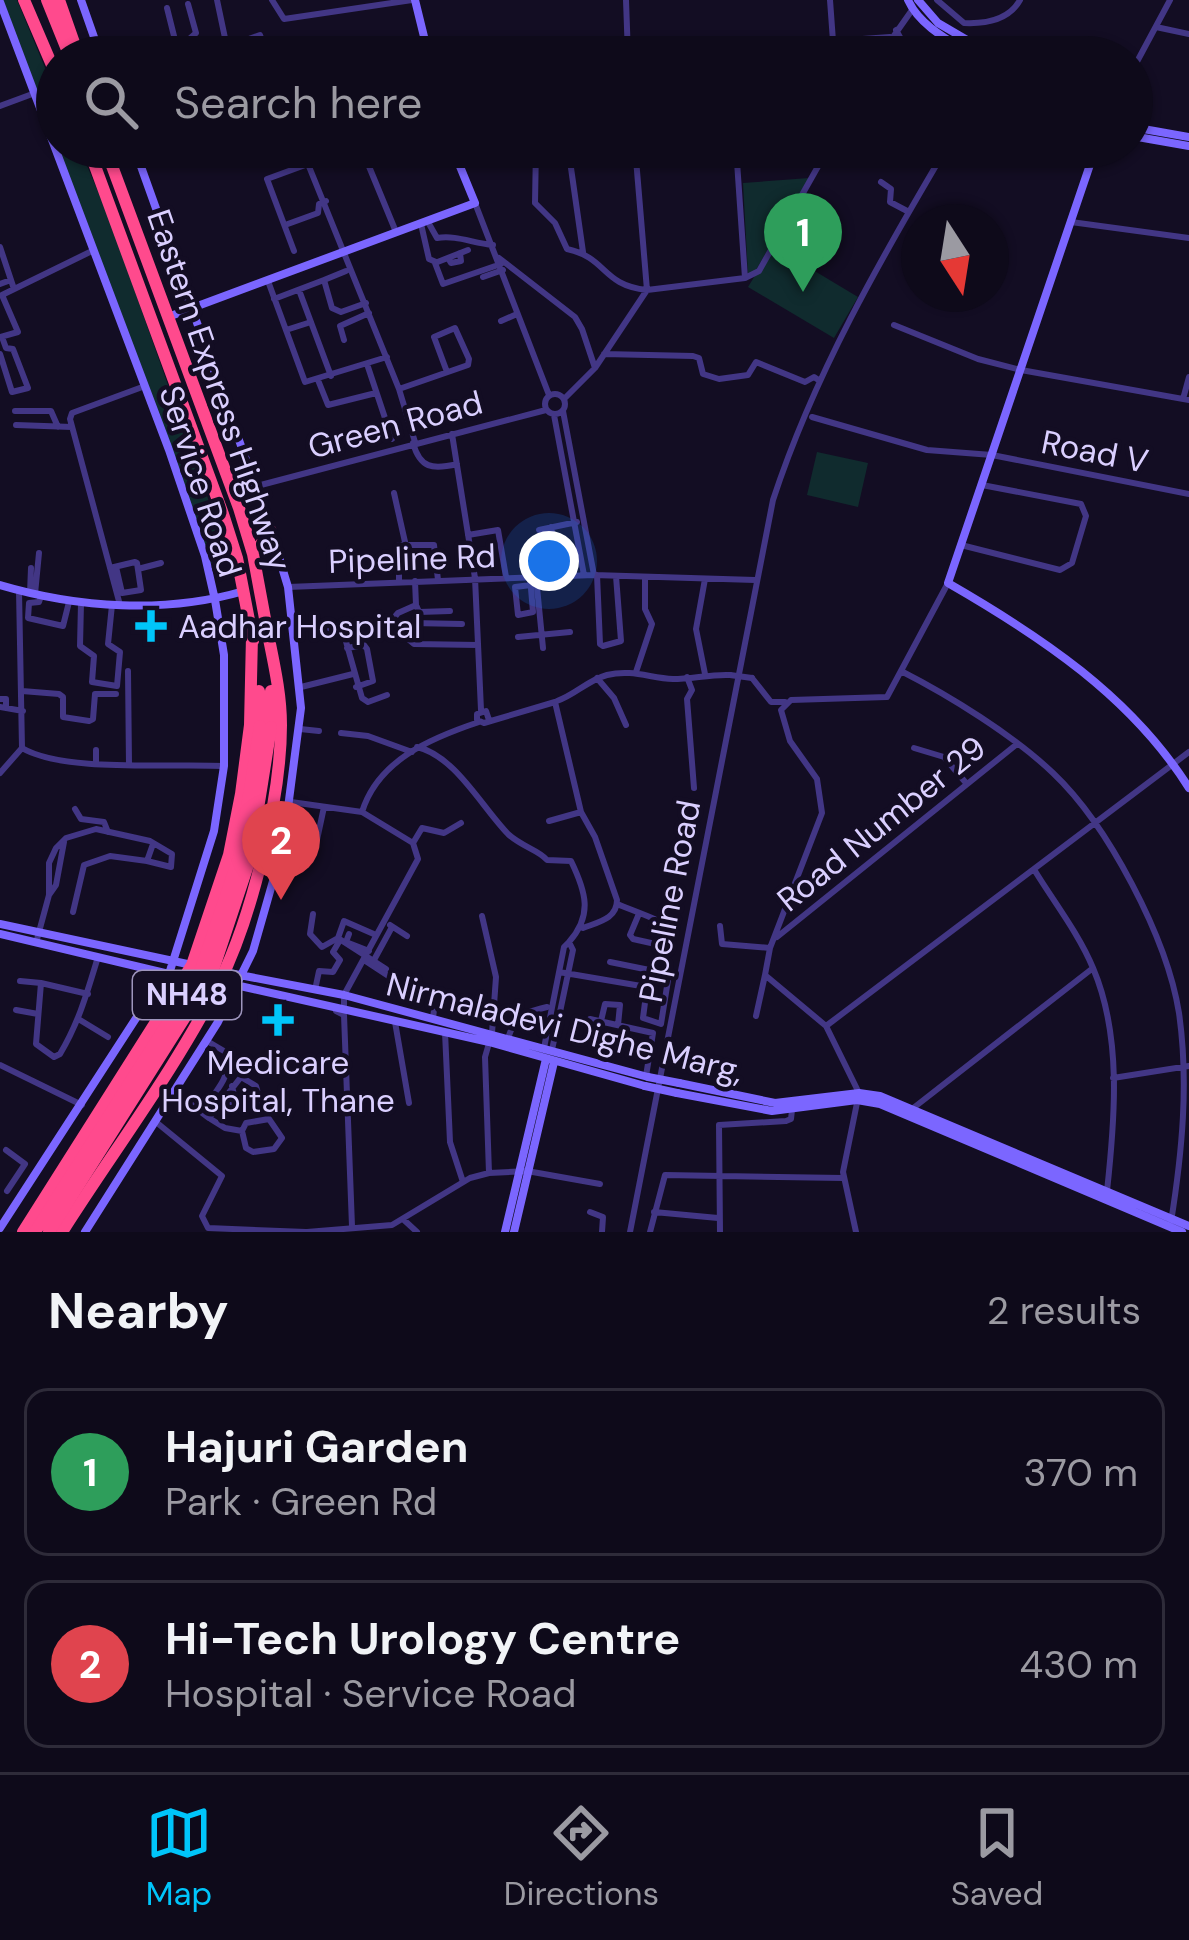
<!DOCTYPE html>
<html lang="en">
<head>
<meta charset="utf-8">
<style>
	:root { --surface:#0e0a1a; --page:#1c1827; --text:#f1f3f6; --muted:#9b9aa2; --line:#2e2b39; --accent:#00c5fa }
	body { margin:0; font-family:"DM Sans",sans-serif; background:var(--page); color:var(--text) }
	.compass { position:absolute; left:901px; top:204px; width:108px; height:108px; border-radius:50%; background:var(--surface); box-shadow:0 3px 9px #0004; rotate:168deg }
	.you { position:absolute; left:549px; top:561px; width:42px; height:42px; margin:-30px; border:9px solid #fff; border-radius:50%; background:#1a73e8; box-shadow:0 0 0 18px #1a73e833 }
	.badge { display:grid; place-items:center; width:78px; height:78px; border-radius:50%; background:var(--accent); color:#fff; font-size:39px; font-weight:700 }
	.pin { position:absolute; translate:-50% -99px; filter:drop-shadow(0 3px 6px #0008) }
	.pin::after { content:''; position:absolute; top:63px; width:42px; height:36px; background:inherit; clip-path:polygon(0 0,100% 0,50% 100%) }
	.list { margin:0; padding:0; list-style:none }
	h2 { display:flex; justify-content:space-between; align-items:center; height:156px; margin:0; padding:0 48px; font-size:51px }
	h2 small { font-size:39px; font-weight:400; color:var(--muted) }
	.list li { display:grid; grid-template-columns:78px 1fr auto; gap:36px; align-items:center; box-sizing:border-box; height:168px; margin:0 24px 24px; padding:0 24px; border:3px solid var(--line); border-radius:24px }
	.list b { display:block; font-size:45px; white-space:nowrap }
	.list p { margin:0; font-size:39px; white-space:nowrap; color:var(--muted) }
	.list em { font-size:39px; font-style:normal; color:var(--muted) }
	.icon { flex:none; width:66px; height:66px; fill:none; stroke:currentColor; stroke-width:2; stroke-linecap:round; stroke-linejoin:round }
	.map { position:relative; flex:none; width:1189px; height:1232px; overflow:hidden }
	.search { position:absolute; background:var(--surface); box-shadow:0 3px 9px #0004; left:36px; right:36px; top:36px; height:132px; display:flex; align-items:center; gap:30px; box-sizing:border-box; padding:0 42px; border-radius:66px; color:var(--muted); font-size:45px }
	.sheet { height:540px; background:var(--surface) }
	nav { display:flex; justify-content:space-around; align-items:center; box-sizing:border-box; height:168px; border-top:3px solid var(--line); background:var(--surface); font-size:33px; color:var(--muted) }
	nav a { display:grid; justify-items:center; gap:6px }
	nav .on { color:var(--accent) }
	.map>svg:first-child { display:block }
</style>
</head>
<body>
<div class="map">
<svg width="1189" height="1232" viewBox="0 0 1189 1232">
	<rect width="100%" height="100%" fill="#130d23"/>
	<path fill="#102b2e" d="M 3,0 L 17,0 L 57,97 L 57,143 Z
		M 58,147 L 79,147 L 108,215 L 229,558 L 213,567 Z
		M 809,178 L 756,270 L 748,274 L 743,183 Z
		M 773,246 L 858,297 L 834,338 L 748,287 Z
		M 817,452 L 868,463 L 858,507 L 807,495 Z"/>
	<g fill="none" stroke-linecap="round" stroke-linejoin="round">
		<path stroke="#423685" stroke-width="6" d="M 217,0 L 229,57
			M 272,0 L 284,19 L 412,0
			M 626,0 L 628,56
			M 830,0 L 833,41
			M 937,0 L 964,23 C 986,24 1009,20 1020,0
			M 188,4 L 196,33 L 187,41 L 192,57
			M 167,8 L 176,44
			M 1156,27 L 1189,34
			M 896,30 L 911,57
			M 238,42 L 244,57
			M 131,43 L 135,57
			M 226,47 L 260,35 L 268,57
			M 160,48 L 187,41
			M 628,56 L 890,37
			M 879,57 L 912,10
			M 1132,71 L 1170,0
			M 0,106 L 35,93
			M 361,147 L 396,232
			M 536,147 L 535,203 L 555,223 L 567,249 C 608,258 601,285 647,290 L 635,147
			M 568,147 L 583,252
			M 736,147 L 745,278
			M 881,182 L 891,189 L 890,202 L 909,212
			M 475,203 L 549,395
			M 428,222 L 437,238 C 457,235 472,243 493,245
			M 1071,222 L 1189,238
			M 421,224 L 429,259 L 436,262
			M 285,225 L 318,213 L 319,204 L 326,201
			M 0,247 L 14,289
			M 468,250 L 435,263 L 443,284 L 501,264
			M 294,251 L 267,179 L 308,164 L 399,389 L 415,442
			M 448,258 L 451,263 L 461,261 L 460,253
			M 499,258 L 575,317 L 582,329 L 595,368
			M 346,271 L 324,280 L 332,308 L 341,312 L 366,303
			M 483,277 L 503,270
			M 268,281 L 305,382 L 387,357
			M 0,284 L 11,280
			M 299,290 L 331,376
			M 2,295 L 94,250
			M 274,299 L 324,280
			M 501,321 L 517,314
			M 894,325 L 978,359 L 1021,370 L 1189,400
			M 286,330 L 311,322
			M 0,337 L 18,332 L 2,295
			M 344,340 L 340,326 L 369,313
			M 0,354 L 12,392 L 28,388 L 13,349 L 6,348 L 2,337
			M 604,354 L 693,356 L 699,358 L 703,374 L 719,379 L 748,375 L 756,362 L 805,382 L 814,377 L 820,381
			M 367,364 L 392,439
			M 318,380 L 328,405 L 376,393
			M 399,389 L 468,365 L 469,359 L 455,328 L 434,337 L 447,372
			M545 404a10 10 0 1 1 20 0a10 10 0 1 1-20 0Z
			M 564,399 L 595,368 L 647,290 L 745,278 L 759,271 L 829,147
			M 1183,399 L 1189,377
			M 15,411 L 51,411 L 58,427
			M 563,411 L 594,575
			M 554,415 L 584,575
			M 812,417 L 927,450 L 992,455 L 1189,494
			M 16,425 L 72,427
			M 452,434 L 475,578 L 481,710
			M 413,443 C 420,468 432,470 457,464
			M 257,486 L 546,410
			M 394,493 L 405,542
			M 551,527 L 556,554
			M 539,530 L 577,522
			M 468,535 L 498,530 L 506,577
			M 961,545 L 1060,570 L 1072,563 L 1086,516 L 1081,504 L 982,485
			M 110,568 L 135,562 L 137,563 L 141,590 L 122,593 L 116,567
			M 138,569 L 161,563
			M 597,575 L 600,644 L 603,646 L 621,641 L 616,576
			M 530,577 L 533,612 L 518,615 L 515,587 L 531,585
			M 536,577 L 543,648
			M 415,581 L 416,605
			M 399,582 L 399,545 L 434,545 L 438,580
			M 288,587 L 594,575 L 755,580
			M 19,591 L 22,748
			M 30,593 L 31,568
			M 35,594 L 39,553
			M 41,596 L 39,602 L 29,603 L 28,618 L 63,626 L 69,602
			M 81,603 L 80,646 L 94,656 L 92,682 L 117,686 L 120,652 L 108,644 L 112,605
			M 120,605 L 70,419 L 72,413 L 145,386
			M 462,624 L 412,623 L 408,627 L 408,639 L 414,644 L 478,645
			M 371,628 L 387,626 L 398,613 L 416,605 L 419,612 L 450,611
			M 330,629 L 343,631 L 362,698 L 368,702 L 387,695
			M 518,637 L 570,632
			M 347,648 L 364,645 L 367,649 L 373,681 L 356,687
			M 128,671 L 129,764
			M 901,671 C 950,696 1013,735 1053,773 C 1108,825 1167,938 1179,1013 C 1189,1083 1182,1153 1171,1222
			M 636,672 L 652,624 L 645,609 L 645,578
			M 705,674 L 696,629 L 705,579
			M 687,677 L 692,690 L 687,699 L 694,788
			M 597,678 L 614,698 L 626,725
			M 752,678 L 771,702 L 785,702
			M 301,687 L 353,674
			M 22,691 L 59,694 L 63,697 L 63,717 L 89,721 L 93,719 L 95,694 L 116,694
			M 0,699 L 6,699 L 6,708
			M 557,701 C 575,695 588,680 607,675 C 632,669 650,678 673,679 C 692,679 711,674 730,675
			M 0,707 L 23,711
			M 489,720 L 486,711 L 477,714 L 477,720 L 484,723 L 555,702 L 581,812 L 595,837 L 617,900 C 617,919 598,922 583,928
			M 300,729 L 319,731
			M 341,733 L 368,736 L 412,752
			M 417,747 C 455,756 481,806 508,834 C 522,847 539,850 547,860 L 571,861 C 586,892 593,915 569,942
			M 914,748 L 944,757 L 966,783
			M 96,750 L 96,762
			M 0,773 L 22,748 C 64,773 172,763 224,766
			M 291,802 L 362,812 L 413,843 L 418,859 L 344,995 L 344,1006
			M 75,809 L 81,819 L 104,822 L 108,832
			M 362,812 C 378,760 431,738 479,722
			M 549,821 L 581,812
			M 413,843 L 422,828 L 444,833 L 461,823
			M 283,846 L 315,849 L 324,807
			M 1035,871 C 1054,902 1079,934 1093,968 C 1122,1036 1115,1118 1107,1191
			M 49,895 L 56,885 L 64,842
			M 617,904 C 631,910 667,922 675,931 L 669,947 L 633,939 L 630,935 L 638,916
			M 73,912 L 84,865 L 110,856 L 147,861
			M 313,914 L 310,934 L 322,947 L 338,938 L 344,921 L 376,935
			M 482,916 L 496,977 L 492,1033 L 485,1057 L 489,1173
			M 390,925 L 407,936
			M 720,926 L 722,944 L 770,948
			M 349,934 L 346,942 L 369,951
			M 777,937 L 1017,744
			M 341,940 L 386,969
			M 36,943 L 49,895 L 49,863 L 56,848 L 66,838 L 96,829 L 150,841 L 172,854 L 171,867 L 147,861 L 153,844
			M 364,960 L 393,979
			M 374,960 L 392,927
			M 559,972 L 647,987 L 643,1018 L 661,1024 L 669,974 L 610,962
			M 20,981 L 41,983
			M 420,989 L 436,994 L 433,1018
			M 315,990 L 319,971 L 333,972 L 340,960 L 333,952 L 340,940
			M 88,994 L 41,983 L 36,1044 L 54,1057 L 60,1054 C 79,1022 87,993 98,957
			M 16,1010 L 38,1014
			M 336,1011 L 344,1015 L 352,1226
			M 756,1016 L 765,975
			M 590,1019 L 653,1033 L 646,1076
			M 80,1020 L 108,1037
			M 601,1021 L 605,1004 L 620,1005 L 618,1025
			M 395,1022 L 409,1103
			M 826,1026 L 1189,752
			M 445,1032 L 450,1142 L 463,1182
			M 505,1047 C 515,1017 516,1015 547,1007
			M 544,1048 L 564,947 L 569,942 L 573,950 L 552,1050
			M 0,1065 L 82,1105
			M 1113,1078 L 1189,1066
			M 176,1093 L 209,1118 L 241,1077 L 256,1086 L 262,1107
			M 218,1107 L 236,1104 L 232,1086
			M 912,1109 L 1093,968
			M 201,1112 C 214,1094 231,1077 229,1054 L 207,1041
			M 209,1118 L 225,1128 L 242,1131 L 246,1123 L 269,1119 L 282,1138 L 274,1149 L 253,1152 L 246,1148 L 242,1131
			M 156,1122 L 222,1176 L 202,1216 L 208,1228 L 306,1232
			M 6,1150 L 25,1164 L 7,1191
			M 590,1212 L 603,1217 L 602,1232
			M 654,1212 L 718,1218
			M 404,1220 L 417,1232
			M 307,1232 L 392,1225 L 470,1178 L 489,1173 L 527,1171 L 600,1184
			M 630,1232 L 773,500 C 814,375 880,260 947,147
			M 650,1232 L 665,1175 L 843,1178
			M 720,1232 L 719,1125 L 786,1121 L 791,1119 L 792,1110
			M 856,1232 L 843,1172 L 859,1093 L 826,1026 L 765,975 L 770,948 L 822,813 L 817,779 L 790,741 L 781,710 L 791,700 L 887,697 L 948,583"/>
		<path stroke="#7b66ff" stroke-width="8" d="M 81,0 L 101,57
			M 415,0 L 429,57
			M 908,0 C 920,27 952,42 976,57
			M 918,0 L 938,23 L 996,57
			M 0,2 L 169,450 L 205,556 L 215,600 L 224,655 L 224,766 L 214,831 L 169,974 L 155,989 L 0,1228
			M 1132,127 L 1189,137
			M 1132,136 L 1189,146
			M 1096,147 L 948,583 C 1040,636 1131,696 1189,788
			M 168,317 L 475,203 L 452,147
			M 0,585 C 78,608 165,614 244,591
			M 0,924 L 192,965
			M 0,934 L 169,974 L 186,974
			M 224,972 L 344,995 L 648,1077
			M 218,981 L 489,1042 L 645,1086
			M 679,1083 L 775,1103 L 859,1093 L 880,1096 L 1189,1226
			M 677,1093 L 772,1111 L 857,1100 L 880,1104 L 1182,1232
			M 85,1232 L 218,1022 L 253,951 L 283,846 L 301,708 L 288,587 L 268,521 L 134,147
			M 505,1232 L 546,1059
			M 514,1232 L 554,1062"/>
		<path stroke="#ff4a8d" stroke-width="12" d="M 24,0 L 57,77
			M 47,0 L 70,57
			M 59,0 L 79,57
			M 88,147 L 223,514 L 237,558 L 253,641
			M 105,147 L 239,508 L 253,554 L 269,640
			M 253,554 L 271,531
			M 259,691 L 260,726
			M 271,691 L 271,727
			M 23,1232 L 192,965 L 229,855 L 241,794 L 250,725 L 252,636
			M 62,1232 C 114,1150 175,1070 219,983 C 252,917 281,798 281,725 C 281,694 274,664 268,634"/>
		<path stroke="#423685" stroke-width="6" d="M 730,675 L 752,678"/>
		<path stroke="#7b66ff" stroke-width="8" d="M 648,1077 L 679,1083
			M 645,1086 L 677,1093"/>
		<path stroke="#ff4a8d" stroke-width="12" d="M 35,1232 L 200,972 L 239,857 L 260,726
			M 49,1232 L 211,976 L 250,859 L 271,727"/>
	</g>
	<g fill="#00c5fa" stroke="#130d23" stroke-width="4.5">
		<path d="M145 608h12v12h12v12h-12v12h-12v-12h-12v-12h12z"/>
		<path d="M272 1002h12v12h12v12h-12v12h-12v-12h-12v-12h12z"/>
	</g>
	<g text-anchor="middle" stroke-width="9" stroke-linejoin="round" paint-order="stroke">
		<rect fill="#130d23" stroke="#9e95bd" stroke-width="3" x="133" y="971" width="108" height="48" rx="9"/>
		<g font-size="30" font-weight="bold" fill="#dacfff">
			<text x="187" y="1005">NH48</text>
		</g>
		<g font-size="33" fill="#dacfff" stroke="#130d23">
			<text transform="translate(220 390) rotate(71)" y="12">Eastern Express Highway</text>
			<text transform="translate(395 424) rotate(-15)" y="12">Green Road</text>
			<text transform="translate(1095 451) rotate(11)" y="12">Road V</text>
			<text transform="translate(201 481) rotate(72)" y="12">Service Road</text>
			<text transform="translate(412 558) rotate(-2)" y="12">Pipeline Rd</text>
			<text transform="translate(881 823) rotate(-39)" y="12">Road Number 29</text>
			<text transform="translate(669 901) rotate(-79)" y="12">Pipeline Road</text>
			<text transform="translate(565 1027) rotate(14)" y="12">Nirmaladevi Dighe Marg,</text>
		</g>
		<g font-size="33" fill="#dacfff" stroke="#130d23" text-anchor="start">
			<text x="178" y="638">Aadhar Hospital</text>
			<text x="278" y="1074" text-anchor="middle">Medicare<tspan x="278" dy="38">Hospital, Thane</tspan></text>
		</g>
	</g>
</svg>
<svg class="compass" viewBox="-18 -18 36 36"><path d="M0-13l5 13h-10z" fill="#e53935"/><path d="M0 13l5-13h-10z" fill="#9b9aa2"/></svg>
<div class="you"></div>
<div class="pin badge" style="left:803px;top:292px;background:#2e9e5b">1</div>
<div class="pin badge" style="left:281px;top:900px;background:#e0444e">2</div>
<div class="search"><svg class="icon" aria-label="search" viewBox="0 0 24 24"><circle cx="10" cy="10" r="6"/><path d="M15 15l6 6"/></svg>Search here</div>
</div>
<section class="sheet">
<h2>Nearby<small>2 results</small></h2>
<ul class="list">
<li><span class="badge" style="background:#2e9e5b">1</span><div><b>Hajuri Garden</b><p>Park · Green Rd</p></div><em>370 m</em></li>
<li><span class="badge" style="background:#e0444e">2</span><div><b>Hi-Tech Urology Centre</b><p>Hospital · Service Road</p></div><em>430 m</em></li>
</ul>
</section>
<nav>
<a class="on"><svg class="icon" aria-label="map" viewBox="0 0 24 24"><path d="M3 6l6-2 6 2 6-2v14l-6 2-6-2-6 2zM9 4v14M15 6v14"/></svg>Map</a>
<a><svg class="icon" aria-label="directions" viewBox="0 0 24 24"><path d="M12 3l9 9-9 9-9-9zM9 14v-3h6M13 9l2 2-2 2"/></svg>Directions</a>
<a><svg class="icon" aria-label="saved" viewBox="0 0 24 24"><path d="M7 4h10v16l-5-4-5 4z"/></svg>Saved</a>
</nav>
</body>
</html>
